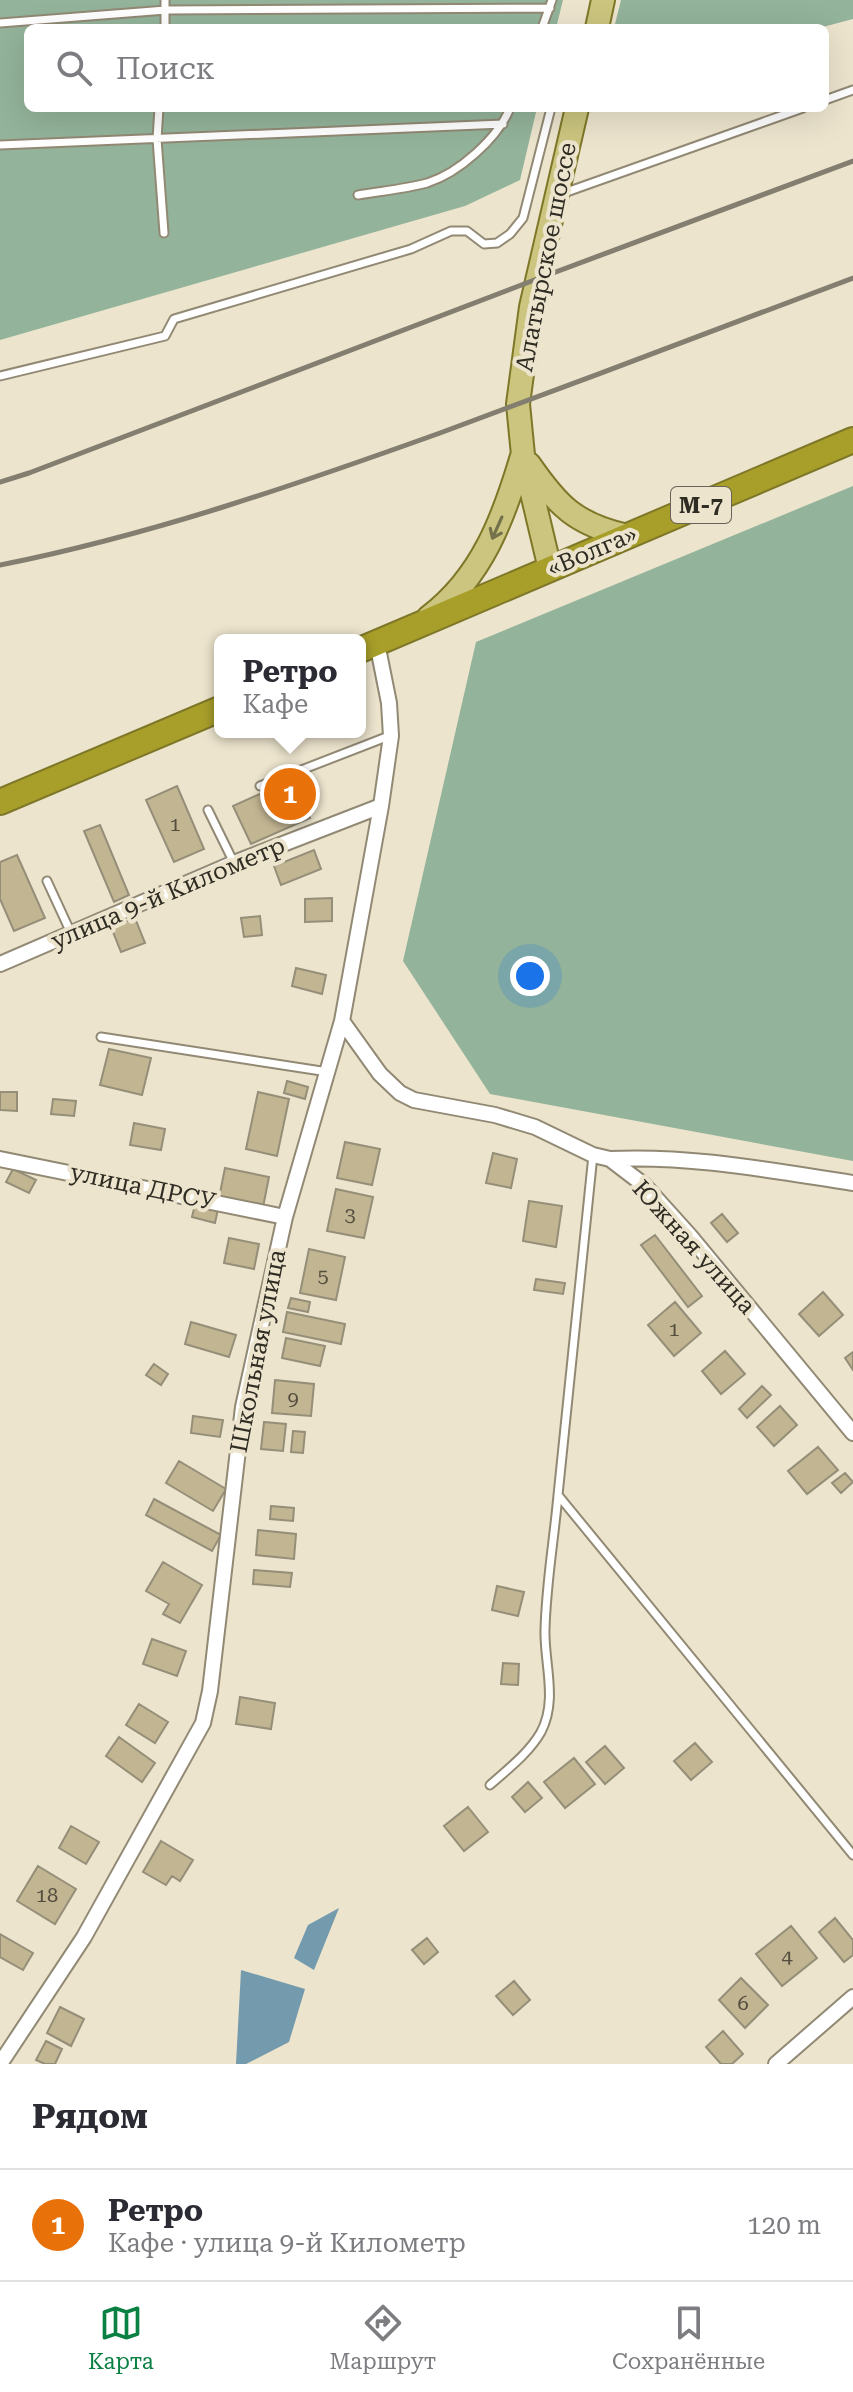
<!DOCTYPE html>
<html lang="ru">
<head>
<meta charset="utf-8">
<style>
	:root { --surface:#fff; --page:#f2f2f3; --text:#2b2b33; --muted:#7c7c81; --line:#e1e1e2; --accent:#0b8043 }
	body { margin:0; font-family:"Roboto Serif",serif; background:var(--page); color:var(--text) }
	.you { position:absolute; left:530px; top:976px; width:28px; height:28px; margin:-20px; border:6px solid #fff; border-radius:50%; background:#1a73e8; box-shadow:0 0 0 12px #1a73e833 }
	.badge { display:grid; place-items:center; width:52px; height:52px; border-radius:50%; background:var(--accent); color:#fff; font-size:26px; font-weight:700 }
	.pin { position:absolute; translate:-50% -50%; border:4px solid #fff; box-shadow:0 2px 8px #0006 }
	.popup { position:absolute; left:214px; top:634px; width:152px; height:104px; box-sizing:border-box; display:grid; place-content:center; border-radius:12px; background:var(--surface); filter:drop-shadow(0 2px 6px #0005); font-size:26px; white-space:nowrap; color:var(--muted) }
	.popup b { font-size:30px; color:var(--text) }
	.popup::after { content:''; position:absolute; left:50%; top:100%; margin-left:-16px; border:16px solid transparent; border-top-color:var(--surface) }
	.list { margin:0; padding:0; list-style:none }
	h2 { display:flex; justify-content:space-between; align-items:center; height:104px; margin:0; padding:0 32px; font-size:34px }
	h2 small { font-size:26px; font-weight:400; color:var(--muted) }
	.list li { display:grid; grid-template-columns:52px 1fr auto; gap:24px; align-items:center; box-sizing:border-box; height:112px; padding:0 32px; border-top:2px solid var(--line) }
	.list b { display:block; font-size:30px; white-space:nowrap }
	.list p { margin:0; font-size:26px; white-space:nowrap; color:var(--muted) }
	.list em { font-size:26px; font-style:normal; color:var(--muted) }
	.icon { flex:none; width:44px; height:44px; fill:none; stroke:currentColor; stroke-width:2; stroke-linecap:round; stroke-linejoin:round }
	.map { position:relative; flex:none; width:853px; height:2064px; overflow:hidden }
	.search { position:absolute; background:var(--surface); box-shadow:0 8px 32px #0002; left:24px; right:24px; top:24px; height:88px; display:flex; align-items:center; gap:20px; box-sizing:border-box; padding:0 28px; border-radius:12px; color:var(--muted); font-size:30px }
	.sheet { height:216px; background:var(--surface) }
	nav { display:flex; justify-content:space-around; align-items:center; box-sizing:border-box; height:112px; border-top:2px solid var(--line); background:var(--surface); font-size:22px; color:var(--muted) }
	nav a { display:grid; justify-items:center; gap:4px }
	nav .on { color:var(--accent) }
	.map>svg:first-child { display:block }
</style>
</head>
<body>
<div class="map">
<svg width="853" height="2064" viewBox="0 0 853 2064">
	<rect width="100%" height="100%" fill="#ece4cd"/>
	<path fill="#93b39a" d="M 0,0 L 563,0 L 556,28 L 28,28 L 28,108 L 537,108 L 520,180 L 465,206 L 0,340 Z
		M 621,0 L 853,0 L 853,19 L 819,28 L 614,28 Z
		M 853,486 L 853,1161 L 490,1094 L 403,961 L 476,642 Z"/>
	<path fill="#749aad" d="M 339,1908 L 314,1970 L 294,1958 L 308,1925 Z
		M 241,1970 L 305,1989 L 289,2042 L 246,2064 L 236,2064 Z"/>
	<path fill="#c2b592" stroke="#958e78" stroke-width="2" d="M 293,779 L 310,818 L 251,844 L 233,806 Z
		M 177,786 L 204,849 L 174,862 L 146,800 Z
		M 100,825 L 129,895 L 114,902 L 84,831 Z
		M 314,850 L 321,869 L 281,885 L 274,866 Z
		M 17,855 L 45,918 L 14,931 L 0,899 L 0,862 Z
		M 332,898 L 332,921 L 305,922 L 305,899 Z
		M 260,916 L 262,935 L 244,937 L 241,918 Z
		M 135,918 L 145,943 L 121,952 L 111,927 Z
		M 296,968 L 326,975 L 322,994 L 292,986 Z
		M 109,1049 L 151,1058 L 142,1095 L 100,1085 Z
		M 287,1081 L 308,1087 L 305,1099 L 284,1093 Z
		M 0,1092 L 17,1092 L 17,1111 L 0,1110 Z
		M 258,1092 L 289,1099 L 277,1156 L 246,1149 Z
		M 53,1099 L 76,1101 L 74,1116 L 51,1114 Z
		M 134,1123 L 165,1129 L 161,1150 L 130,1145 Z
		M 345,1142 L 380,1149 L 372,1185 L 337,1178 Z
		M 493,1153 L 517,1159 L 511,1188 L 486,1183 Z
		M 225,1168 L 269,1177 L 263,1207 L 219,1198 Z
		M 13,1169 L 36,1180 L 29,1193 L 6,1182 Z
		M 336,1189 L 373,1197 L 364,1238 L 327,1231 Z
		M 529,1201 L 562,1206 L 556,1247 L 523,1241 Z
		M 195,1204 L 218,1209 L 215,1223 L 192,1217 Z
		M 722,1214 L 738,1233 L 727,1242 L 711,1223 Z
		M 655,1235 L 702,1296 L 688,1307 L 641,1245 Z
		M 229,1238 L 259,1244 L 254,1269 L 224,1263 Z
		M 309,1249 L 345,1257 L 336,1300 L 300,1293 Z
		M 536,1279 L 565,1283 L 563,1294 L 534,1290 Z
		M 823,1292 L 843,1315 L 819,1336 L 799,1314 Z
		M 291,1298 L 310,1302 L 308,1312 L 288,1308 Z
		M 675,1302 L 701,1333 L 674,1356 L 648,1325 Z
		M 287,1312 L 345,1324 L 341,1344 L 283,1332 Z
		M 191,1322 L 236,1335 L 229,1357 L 185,1344 Z
		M 286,1338 L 325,1346 L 320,1366 L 282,1358 Z
		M 725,1351 L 745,1374 L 721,1394 L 702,1371 Z
		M 853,1352 L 853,1370 L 845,1358 Z
		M 154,1364 L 168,1374 L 161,1385 L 146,1375 Z
		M 275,1380 L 314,1384 L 311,1416 L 272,1413 Z
		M 762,1386 L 771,1395 L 747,1418 L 739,1409 Z
		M 780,1406 L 797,1425 L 774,1446 L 757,1427 Z
		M 193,1416 L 223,1420 L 220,1437 L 191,1433 Z
		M 264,1422 L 286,1424 L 283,1451 L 261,1449 Z
		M 293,1431 L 305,1432 L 303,1453 L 291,1452 Z
		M 818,1447 L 838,1470 L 807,1494 L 788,1471 Z
		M 179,1461 L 226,1489 L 213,1511 L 166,1483 Z
		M 845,1473 L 853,1482 L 841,1493 L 832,1483 Z
		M 154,1499 L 221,1535 L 212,1551 L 146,1515 Z
		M 271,1506 L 294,1508 L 293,1521 L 270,1519 Z
		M 258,1530 L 296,1534 L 294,1559 L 256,1555 Z
		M 163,1562 L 202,1585 L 180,1623 L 163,1614 L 169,1604 L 146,1591 Z
		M 254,1570 L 292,1573 L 290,1587 L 253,1584 Z
		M 497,1586 L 524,1592 L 518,1616 L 492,1610 Z
		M 152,1639 L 186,1651 L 177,1676 L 143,1664 Z
		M 503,1663 L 519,1664 L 518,1685 L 501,1684 Z
		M 240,1697 L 275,1703 L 271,1729 L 236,1724 Z
		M 139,1704 L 168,1722 L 155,1743 L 126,1725 Z
		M 119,1737 L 155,1763 L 142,1782 L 106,1756 Z
		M 695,1743 L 712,1762 L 691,1780 L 674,1761 Z
		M 605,1746 L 624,1768 L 605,1784 L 586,1762 Z
		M 574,1758 L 595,1784 L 565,1808 L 544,1782 Z
		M 528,1782 L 542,1798 L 525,1812 L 512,1797 Z
		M 468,1807 L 488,1832 L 464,1851 L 444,1826 Z
		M 71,1826 L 99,1842 L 86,1864 L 59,1848 Z
		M 161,1841 L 193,1860 L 180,1881 L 172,1876 L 166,1885 L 143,1872 Z
		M 38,1866 L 76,1889 L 55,1924 L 17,1901 Z
		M 835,1918 L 853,1940 L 853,1955 L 844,1962 L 819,1932 Z
		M 791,1926 L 817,1958 L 782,1986 L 756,1954 Z
		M 0,1934 L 33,1953 L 23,1970 L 0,1957 Z
		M 427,1938 L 438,1952 L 424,1964 L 412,1950 Z
		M 741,1978 L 768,2005 L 745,2028 L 719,2000 Z
		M 514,1981 L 530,2000 L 513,2015 L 496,1996 Z
		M 60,2007 L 84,2019 L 71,2046 L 47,2033 Z
		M 723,2031 L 743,2054 L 732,2064 L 721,2064 L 706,2047 Z
		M 46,2041 L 62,2049 L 55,2064 L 45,2064 L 36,2060 Z"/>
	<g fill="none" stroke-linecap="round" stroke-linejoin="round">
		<defs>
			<path id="lane" d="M 0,23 L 166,10 L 550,8
				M 165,28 L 165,0
				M 542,28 L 552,0
				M 825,100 L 853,90
				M 159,108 L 157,139 L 164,233
				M 0,145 L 503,124
				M 561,194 L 803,108
				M 358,195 C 381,191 405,189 427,183 C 459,173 498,138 510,108
				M 0,376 L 165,336 L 174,319 L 411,249 L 451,231 L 467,231 L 484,244 L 497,243 L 510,234 L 523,218 L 551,108
				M 260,786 L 389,736
				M 208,810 L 234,863
				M 47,881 L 71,933
				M 101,1037 L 328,1072
				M 593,1155 L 558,1495 L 853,1855
				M 490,1785 C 508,1769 529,1753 541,1732 C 558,1700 544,1663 545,1630 C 546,1585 554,1540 558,1495"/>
			<path id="street" d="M 0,964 L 234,863 L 381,806
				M 342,1021 L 380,1074 L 400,1093 L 414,1100 L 495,1115 L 535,1127 L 593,1155 L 610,1159 L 644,1185 L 690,1236 L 853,1433
				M 0,1159 L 285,1217
				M 610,1159 C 691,1155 773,1171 853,1183
				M 0,2064 L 84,1937 L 203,1723 L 210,1691 L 243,1407 L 285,1217 L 342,1021 L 381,806 L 391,736 L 389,703 L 377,643
				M 776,2064 L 853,1997"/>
			<path id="primary" d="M 597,28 L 603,0
				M 529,464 C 558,506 575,524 627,536
				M 550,569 L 523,455 L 518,404 L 531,307 L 577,108
				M 429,617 C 482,577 504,517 522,456"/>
			<path id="highway" d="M 360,650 L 853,440
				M 0,802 L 220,709"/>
		</defs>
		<use href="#lane" stroke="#918974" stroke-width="11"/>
		<use href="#street" stroke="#918974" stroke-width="18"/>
		<use href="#primary" stroke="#7e7728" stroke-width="26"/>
		<use href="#highway" stroke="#7e7728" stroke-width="28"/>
		<use href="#lane" stroke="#fff" stroke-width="7"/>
		<use href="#street" stroke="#fff" stroke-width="14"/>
		<use href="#primary" stroke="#cbc57f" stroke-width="22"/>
		<use href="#highway" stroke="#a89f2a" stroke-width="24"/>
		<path stroke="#837e6f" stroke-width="5" d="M 0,482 L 29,473 L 537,279 L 853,161
			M 0,565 C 151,535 295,485 440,433 C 578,382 715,330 853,278"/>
	</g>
	<defs><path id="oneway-shaft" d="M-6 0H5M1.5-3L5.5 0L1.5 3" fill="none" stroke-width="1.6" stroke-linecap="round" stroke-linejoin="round" transform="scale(2)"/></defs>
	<use stroke="#75714c" href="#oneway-shaft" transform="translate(497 528) rotate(114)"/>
	<g text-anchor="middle" stroke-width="8" stroke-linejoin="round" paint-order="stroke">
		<g font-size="20" fill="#544e3f">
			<text x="175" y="831">1</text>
			<text x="350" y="1221">3</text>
			<text x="323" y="1282">5</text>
			<text x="674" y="1336">1</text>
			<text x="293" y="1405">9</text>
			<text x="47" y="1902">18</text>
			<text x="787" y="1963">4</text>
			<text x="743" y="2010">6</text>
		</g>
		<rect fill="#ece4cd" stroke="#686356" stroke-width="2" x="671" y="487" width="60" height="36" rx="6"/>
		<g font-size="22" font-weight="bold" fill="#2f2c23">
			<text x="701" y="513">М-7</text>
		</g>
		<g font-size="24" fill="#2f2c23" stroke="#ece4cd">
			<text transform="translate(546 257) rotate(-79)" y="8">Алатырское шоссе</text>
			<text transform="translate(592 551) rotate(-23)" y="8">«Волга»</text>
			<text transform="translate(168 893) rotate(-23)" y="8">улица 9-й Километр</text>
			<text transform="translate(143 1187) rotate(12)" y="8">улица ДРСУ</text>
			<text transform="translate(694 1247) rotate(48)" y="8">Южная улица</text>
			<text transform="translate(258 1351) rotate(-79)" y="8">Школьная улица</text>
		</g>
	</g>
</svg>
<div class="you"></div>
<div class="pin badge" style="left:290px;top:794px;background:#e8710a">1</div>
<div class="popup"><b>Ретро</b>Кафе</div>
<div class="search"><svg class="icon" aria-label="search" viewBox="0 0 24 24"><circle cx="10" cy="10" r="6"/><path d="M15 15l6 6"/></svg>Поиск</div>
</div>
<section class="sheet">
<h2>Рядом<small></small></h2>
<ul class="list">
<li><span class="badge" style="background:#e8710a">1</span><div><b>Ретро</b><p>Кафе · улица 9-й Километр</p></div><em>120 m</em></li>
</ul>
</section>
<nav>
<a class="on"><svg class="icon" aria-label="map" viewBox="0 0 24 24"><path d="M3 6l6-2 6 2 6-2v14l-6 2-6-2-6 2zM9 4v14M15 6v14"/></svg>Карта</a>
<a><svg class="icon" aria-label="directions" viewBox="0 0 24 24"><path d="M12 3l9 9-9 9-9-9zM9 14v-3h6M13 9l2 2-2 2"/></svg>Маршрут</a>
<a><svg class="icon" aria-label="saved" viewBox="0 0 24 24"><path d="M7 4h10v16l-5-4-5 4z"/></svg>Сохранённые</a>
</nav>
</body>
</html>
